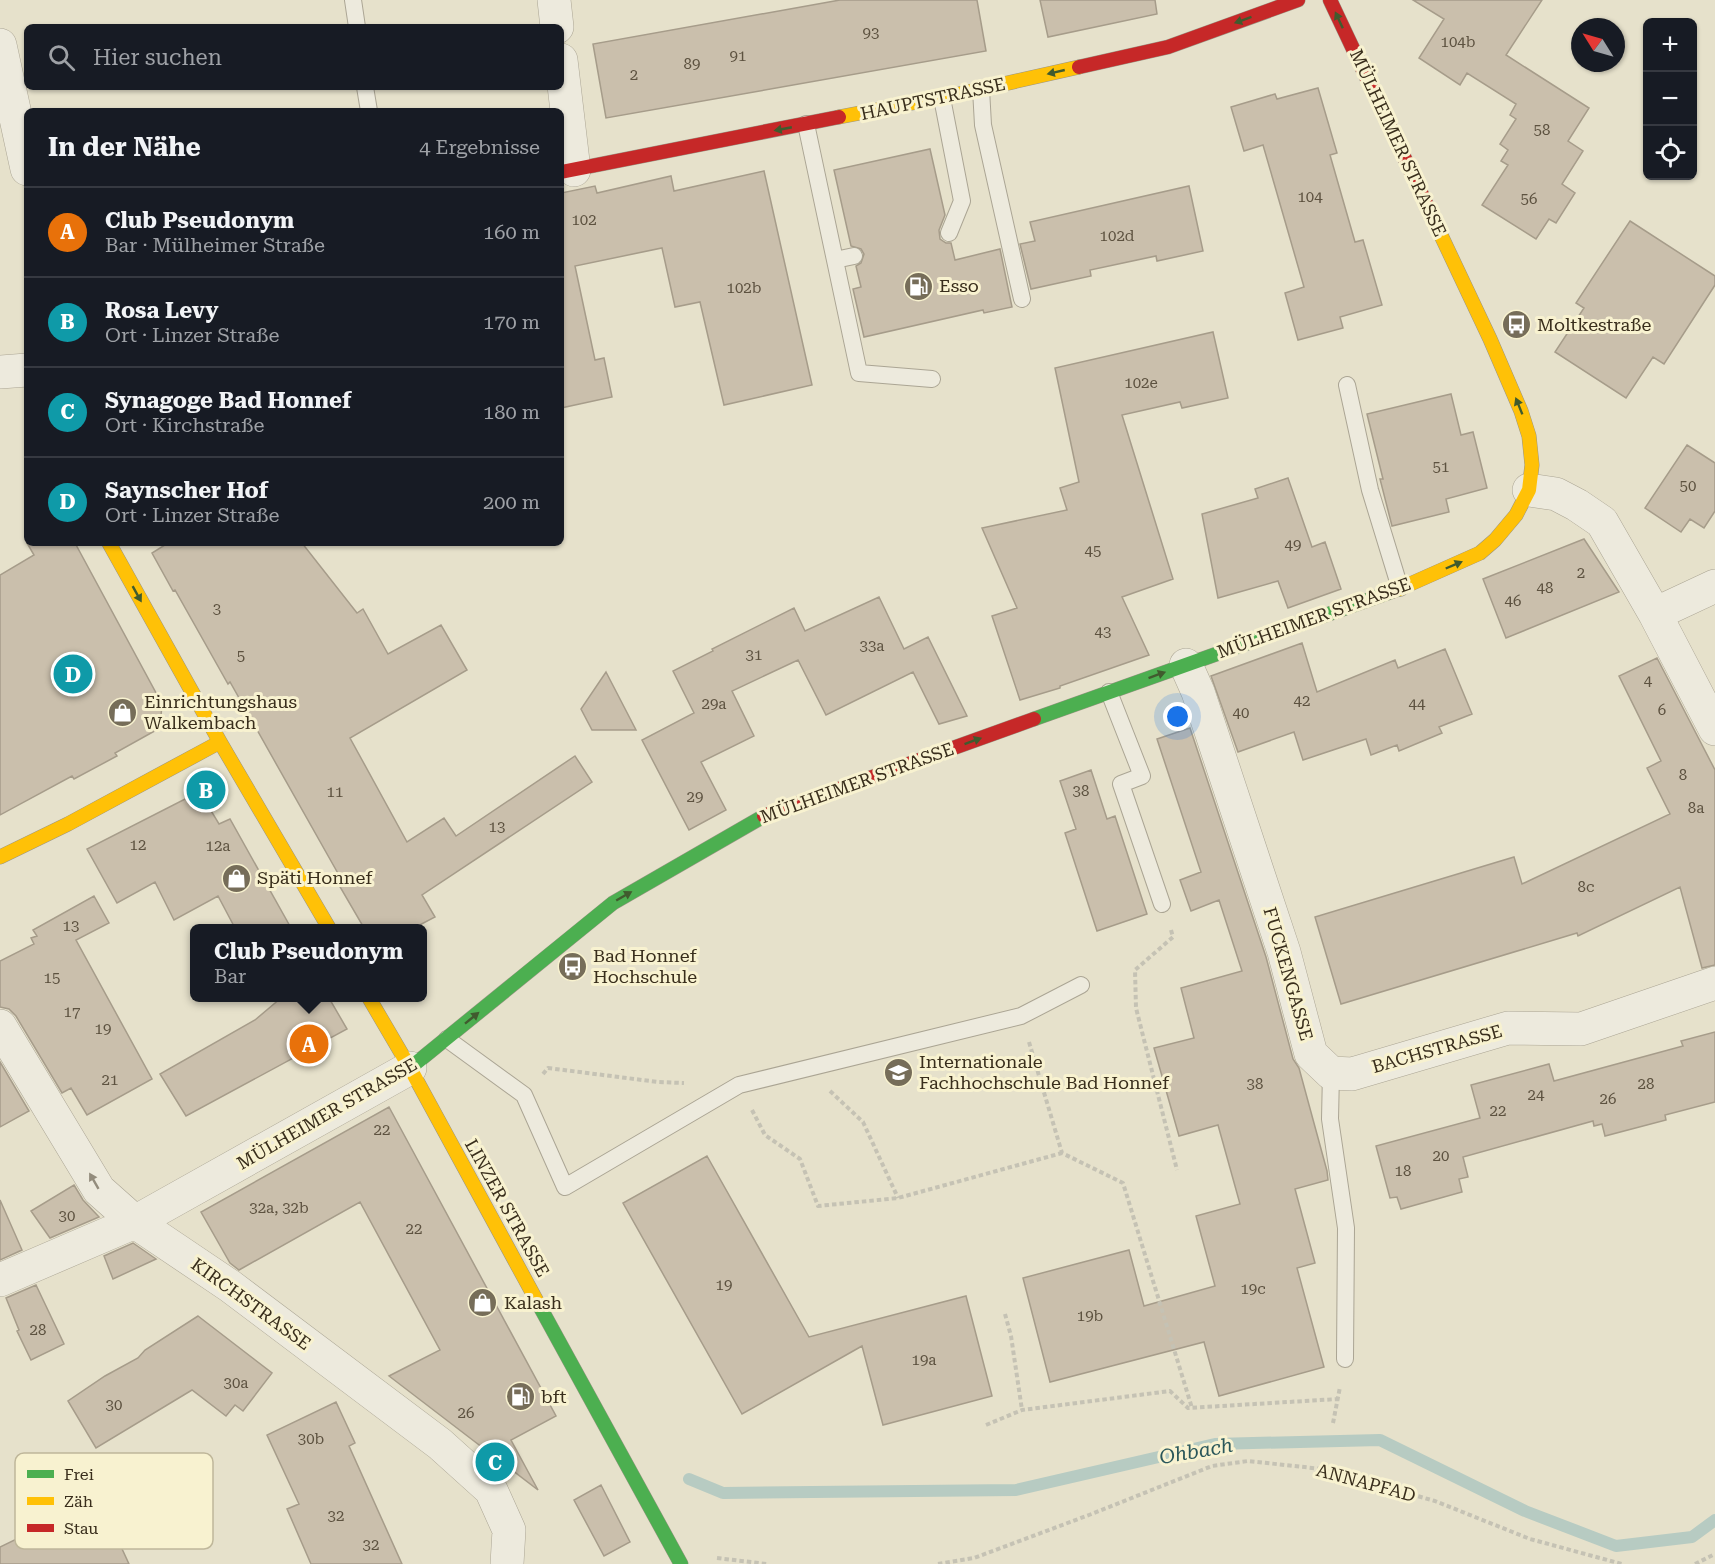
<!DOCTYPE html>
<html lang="de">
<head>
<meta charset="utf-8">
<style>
	:root { --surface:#171b24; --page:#20242c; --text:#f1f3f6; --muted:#9ea1a6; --line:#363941; --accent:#766d59 }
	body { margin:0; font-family:"Roboto Serif",serif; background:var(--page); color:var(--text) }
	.controls { position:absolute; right:18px; top:18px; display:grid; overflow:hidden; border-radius:9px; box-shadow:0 2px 4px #0004 }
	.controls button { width:54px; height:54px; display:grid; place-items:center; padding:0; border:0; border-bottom:2px solid var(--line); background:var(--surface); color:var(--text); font:30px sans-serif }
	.compass { position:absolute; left:1571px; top:18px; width:54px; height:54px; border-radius:50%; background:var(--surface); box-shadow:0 2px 4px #0004; rotate:307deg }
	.you { position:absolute; left:1178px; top:717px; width:21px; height:21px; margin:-15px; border:4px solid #fff; border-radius:50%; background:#1a73e8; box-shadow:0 0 0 9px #1a73e833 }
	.badge { display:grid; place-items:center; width:39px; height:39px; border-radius:50%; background:var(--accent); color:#fff; font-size:20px; font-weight:700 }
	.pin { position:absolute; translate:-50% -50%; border:3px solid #fff; box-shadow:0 2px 6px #0006 }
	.popup { position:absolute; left:190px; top:924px; width:237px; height:78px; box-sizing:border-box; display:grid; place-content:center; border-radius:9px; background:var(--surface); filter:drop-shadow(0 2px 4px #0005); font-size:20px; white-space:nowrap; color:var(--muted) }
	.popup b { font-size:22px; color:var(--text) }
	.popup::after { content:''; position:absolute; left:50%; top:100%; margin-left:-12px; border:12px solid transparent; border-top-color:var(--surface) }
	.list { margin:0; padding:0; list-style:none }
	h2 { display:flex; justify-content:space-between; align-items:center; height:78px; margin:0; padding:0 24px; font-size:26px }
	h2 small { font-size:20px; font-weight:400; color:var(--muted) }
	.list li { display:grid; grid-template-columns:39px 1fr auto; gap:18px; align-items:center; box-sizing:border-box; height:90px; padding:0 24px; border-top:2px solid var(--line) }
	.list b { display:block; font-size:22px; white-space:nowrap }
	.list p { margin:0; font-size:20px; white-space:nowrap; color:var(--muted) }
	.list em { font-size:20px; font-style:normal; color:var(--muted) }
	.icon { flex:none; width:33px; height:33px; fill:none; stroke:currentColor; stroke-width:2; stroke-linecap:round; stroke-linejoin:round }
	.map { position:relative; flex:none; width:1715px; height:1564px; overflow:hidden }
	.search { position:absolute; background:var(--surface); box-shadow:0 2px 4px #0004; left:24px; top:24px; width:540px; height:66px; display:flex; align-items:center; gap:15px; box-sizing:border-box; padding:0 21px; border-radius:9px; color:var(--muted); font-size:22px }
	.panel { position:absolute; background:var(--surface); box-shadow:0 2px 4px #0004; left:24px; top:108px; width:540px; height:438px; border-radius:9px }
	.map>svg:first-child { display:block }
</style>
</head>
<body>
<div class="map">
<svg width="1715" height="1564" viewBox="0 0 1715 1564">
	<rect width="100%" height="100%" fill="#e6e1cb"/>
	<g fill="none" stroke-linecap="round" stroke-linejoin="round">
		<path stroke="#b7cbc2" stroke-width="12" d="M 689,1479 L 723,1493 L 1016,1490 L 1215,1444 L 1380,1440 L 1525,1511 L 1616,1546 L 1692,1537 L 1715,1520"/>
	</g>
	<path fill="#cabfac" stroke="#a69c8a" stroke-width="1.5" d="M 840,0 L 977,0 L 986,51 L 606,118 L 593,44 Z
		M 1040,0 L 1155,0 L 1157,14 L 1048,37 Z
		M 1413,0 L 1542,0 L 1506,55 L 1589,108 L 1568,141 L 1583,151 L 1562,184 L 1575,193 L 1556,223 L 1549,219 L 1536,239 L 1482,205 L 1508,165 L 1501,161 L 1508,150 L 1500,144 L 1516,119 L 1510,115 L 1516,104 L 1467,73 L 1460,85 L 1419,58 L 1444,19 Z
		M 1318,88 L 1337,153 L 1330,155 L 1355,242 L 1363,240 L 1382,305 L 1340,317 L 1343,328 L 1298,340 L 1285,293 L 1304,287 L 1263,145 L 1244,151 L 1231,107 L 1275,94 L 1277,99 Z
		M 930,149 L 945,215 L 939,230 L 940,239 L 946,243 L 951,243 L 955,260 L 1000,249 L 1012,307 L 984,313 L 983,310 L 864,337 L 853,289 L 861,287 L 856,266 L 861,263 L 864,254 L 861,249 L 851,246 L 834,170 Z
		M 764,171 L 812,385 L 724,405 L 700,302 L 675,307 L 662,248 L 575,266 L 595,360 L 604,358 L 612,397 L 561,408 L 561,193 L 595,186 L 597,193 L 671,176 L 674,191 Z
		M 1189,186 L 1203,251 L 1157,261 L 1156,256 L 1090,270 L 1091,276 L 1031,289 L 1020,244 L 1035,241 L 1030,222 Z
		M 1630,221 L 1715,276 L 1715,285 L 1664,364 L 1653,357 L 1626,398 L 1555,352 L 1584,308 L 1576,303 Z
		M 1213,332 L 1228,398 L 1182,408 L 1180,402 L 1122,415 L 1173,579 L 1122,597 L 1149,655 L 1060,686 L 1060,688 L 1020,700 L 992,616 L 1017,608 L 982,528 L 1067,510 L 1060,488 L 1079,482 L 1055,368 Z
		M 1451,394 L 1461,435 L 1473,432 L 1487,488 L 1446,499 L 1449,512 L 1392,526 L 1380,479 L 1383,479 L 1367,414 Z
		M 1687,445 L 1715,463 L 1715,511 L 1704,528 L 1690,519 L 1681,532 L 1645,508 Z
		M 1288,478 L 1312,547 L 1325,542 L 1341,589 L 1288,608 L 1278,581 L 1218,598 L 1202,514 L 1258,498 L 1255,489 Z
		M 1584,539 L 1619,592 L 1506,638 L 1483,579 Z
		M 27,543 L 75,543 L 162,704 L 160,728 L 115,753 L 117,756 L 74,779 L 72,776 L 0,815 L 0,575 L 34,555 Z
		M 168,543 L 302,543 L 357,613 L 363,609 L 388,654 L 441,625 L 467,670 L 350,738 L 407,842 L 444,818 L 456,836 L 575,756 L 592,782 L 422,895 L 435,917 L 414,928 L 364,928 L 336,880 L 340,877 L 230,682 L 228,684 L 175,590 L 173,591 L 152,553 Z
		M 879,597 L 904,649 L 928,637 L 967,716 L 939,724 L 913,672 L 826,715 L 798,660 L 732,691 L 754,736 L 701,762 L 726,810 L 689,830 L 642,740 L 694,713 L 673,671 L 713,651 L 712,649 L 794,608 L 805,631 Z
		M 1302,643 L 1317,692 L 1395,660 L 1398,668 L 1445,649 L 1472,714 L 1439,727 L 1442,733 L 1399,751 L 1397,745 L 1371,755 L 1366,739 L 1303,760 L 1294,732 L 1238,752 L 1211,676 Z
		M 1657,658 L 1715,770 L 1715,965 L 1702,968 L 1680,887 L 1578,936 L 1577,933 L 1341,1004 L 1315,917 L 1514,857 L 1522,884 L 1670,814 L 1647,768 L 1661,761 L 1619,676 Z
		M 606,672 L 636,730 L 592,730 L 581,709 Z
		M 1190,728 L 1266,957 L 1293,1059 L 1299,1068 L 1327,1171 L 1328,1180 L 1295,1189 L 1315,1263 L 1297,1268 L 1324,1367 L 1219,1396 L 1204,1342 L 1050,1382 L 1023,1278 L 1129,1250 L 1144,1306 L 1215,1286 L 1196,1216 L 1240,1204 L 1218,1125 L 1179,1136 L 1154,1048 L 1194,1038 L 1181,988 L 1242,971 L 1219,900 L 1191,911 L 1180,880 L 1201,872 L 1157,739 Z
		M 1091,770 L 1107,819 L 1115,816 L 1147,914 L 1097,931 L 1065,833 L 1076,829 L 1060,781 Z
		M 189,797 L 196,809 L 207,804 L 219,824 L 230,819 L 291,928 L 235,928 L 218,896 L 174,920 L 155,882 L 117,903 L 87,849 Z
		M 94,896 L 109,923 L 76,940 L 152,1079 L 87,1115 L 71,1088 L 62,1093 L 16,1016 L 9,1009 L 0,1007 L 0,961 L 34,944 L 31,938 L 37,936 L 33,930 Z
		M 281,998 L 329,998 L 347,1029 L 186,1116 L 160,1074 L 255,1020 Z
		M 1715,1032 L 1715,1102 L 1665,1115 L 1666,1120 L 1605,1136 L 1602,1124 L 1594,1126 L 1593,1121 L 1463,1157 L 1468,1177 L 1459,1179 L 1462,1192 L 1401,1209 L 1397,1197 L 1390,1198 L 1376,1146 L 1480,1118 L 1471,1085 L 1549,1064 L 1554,1081 L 1683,1046 L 1681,1041 Z
		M 0,1062 L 29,1111 L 0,1127 Z
		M 389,1107 L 556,1416 L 511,1440 L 538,1490 L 389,1376 L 440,1350 L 360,1202 L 239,1270 L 230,1263 L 201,1212 Z
		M 707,1156 L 809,1337 L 966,1296 L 992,1396 L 883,1425 L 862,1346 L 742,1414 L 623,1203 Z
		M 74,1185 L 83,1200 L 99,1217 L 50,1238 L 31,1211 Z
		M 0,1200 L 22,1250 L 0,1260 Z
		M 133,1243 L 156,1259 L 113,1279 L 104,1256 Z
		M 36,1285 L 64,1344 L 31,1360 L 17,1331 L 19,1330 L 6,1298 Z
		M 198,1316 L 272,1373 L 243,1411 L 235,1405 L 226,1416 L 192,1390 L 96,1448 L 68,1401 L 105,1376 L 138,1358 L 145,1350 Z
		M 336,1402 L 355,1443 L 349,1446 L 402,1564 L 311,1564 L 287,1509 L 299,1504 L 267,1435 Z
		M 601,1485 L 630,1542 L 604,1556 L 574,1500 Z
		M 99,1499 L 129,1564 L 0,1564 L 0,1547 Z"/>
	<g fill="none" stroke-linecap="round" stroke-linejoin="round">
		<defs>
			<path id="lane" d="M 353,0 L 357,27
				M 365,87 L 369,111
				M 981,89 L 983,125 L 1022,299
				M 942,98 L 962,201 L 949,233
				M 806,124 L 859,373 L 932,379
				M 835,260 L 854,256
				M 1347,385 L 1370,490 L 1400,588
				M 1109,692 L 1142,776 L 1121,784 L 1162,904
				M 447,1039 L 524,1095 L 565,1187 L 739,1085 L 1021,1016 L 1081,985
				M 1331,1073 L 1330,1119 L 1346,1228 L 1345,1359"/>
			<path id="street" d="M 554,0 L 557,27
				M 0,45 L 27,169
				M 561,60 L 574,170
				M 0,372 L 27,370
				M 1529,490 L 1556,494 L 1577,505 L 1602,522 L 1655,614 L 1715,729
				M 1655,614 L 1715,586
				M 1186,665 L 1198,692 L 1284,952 L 1311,1054 L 1331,1073 L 1352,1074 L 1508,1028 L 1581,1029 L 1715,983
				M 0,1026 L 99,1190 L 135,1222 L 230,1286 L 440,1444 L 491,1490 L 509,1530 L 507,1564
				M 0,1280 L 135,1222 L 410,1068"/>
			<path id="fast" d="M 1034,719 L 1399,589
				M 410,1068 L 613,903 L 764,816
				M 539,1305 L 681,1564"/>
			<path id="slow" d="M 839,117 L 959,94 L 1079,67
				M 109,543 L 220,742 L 329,928
				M 1399,589 L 1480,553 L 1495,540 L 1516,515 L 1529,490 L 1532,465 L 1529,436 L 1521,411 L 1490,339 L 1430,212
				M 0,857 L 68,824 L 220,742
				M 369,998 L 410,1068 L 539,1305"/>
			<path id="jam" d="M 1330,0 L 1430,212
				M 1079,67 L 1168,47 L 1298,0
				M 561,172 L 839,117
				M 764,816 L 1034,719"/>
		</defs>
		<use href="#lane" stroke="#aba594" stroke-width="18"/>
		<use href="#street" stroke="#aba594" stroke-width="34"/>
		<use href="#fast" stroke="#9a9585" stroke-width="15"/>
		<use href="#slow" stroke="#9a9585" stroke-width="15"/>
		<use href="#jam" stroke="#9a9585" stroke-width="15"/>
		<path stroke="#c5c2b4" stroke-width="4" stroke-dasharray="4.5 3" stroke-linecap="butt" d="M 1171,930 L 1173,937 L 1135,970 L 1136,1008 L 1177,1170
			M 1029,1042 L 1062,1153 L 1123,1183 L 1192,1408
			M 543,1074 L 548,1068 L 658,1082 L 684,1083
			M 830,1091 L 863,1122 L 898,1198
			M 752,1110 L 765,1135 L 800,1159 L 818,1206 L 898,1198 L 1062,1153
			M 1005,1314 L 1011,1336 L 1022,1410
			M 1333,1423 L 1340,1387
			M 986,1425 L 1022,1410 L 1170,1391 L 1188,1408 L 1338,1399
			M 717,1558 L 767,1564
			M 938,1564 L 974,1558 L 1089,1515 L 1212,1466 L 1248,1461 L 1322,1469 L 1435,1501 L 1530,1539 L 1622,1564
			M 1695,1564 L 1715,1554"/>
		<use href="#lane" stroke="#edeadd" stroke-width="16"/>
		<use href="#street" stroke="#edeadd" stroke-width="33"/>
		<use href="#fast" stroke="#4caf50" stroke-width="14"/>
		<use href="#slow" stroke="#ffc107" stroke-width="14"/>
		<use href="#jam" stroke="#c62828" stroke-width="14"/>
	</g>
	<defs><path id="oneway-solid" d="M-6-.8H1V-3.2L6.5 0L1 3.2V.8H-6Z" transform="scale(1.5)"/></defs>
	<g fill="#405b2e">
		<use href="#oneway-solid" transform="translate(1243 20) rotate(160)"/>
		<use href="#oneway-solid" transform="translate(1339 20) rotate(-115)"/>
		<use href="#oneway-solid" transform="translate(1056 72) rotate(167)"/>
		<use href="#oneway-solid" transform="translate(783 129) rotate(169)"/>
		<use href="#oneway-solid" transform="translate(1519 406) rotate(-112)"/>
		<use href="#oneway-solid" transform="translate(1454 565) rotate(-23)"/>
		<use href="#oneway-solid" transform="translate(137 594) rotate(61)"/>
		<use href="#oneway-solid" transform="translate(1157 675) rotate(-20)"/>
		<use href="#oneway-solid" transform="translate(973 741) rotate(-20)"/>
		<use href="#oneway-solid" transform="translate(624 896) rotate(-30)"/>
		<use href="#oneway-solid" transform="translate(472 1018) rotate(-39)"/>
	</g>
	<use fill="#938c7c" href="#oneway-solid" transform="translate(94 1181) rotate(-120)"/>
	<defs>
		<symbol id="fuel-disc" viewBox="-11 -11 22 22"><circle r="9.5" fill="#766d59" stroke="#f8f2d0"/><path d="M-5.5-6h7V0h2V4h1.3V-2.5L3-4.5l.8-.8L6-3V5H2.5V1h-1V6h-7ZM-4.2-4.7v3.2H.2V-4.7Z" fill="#fff"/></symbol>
		<symbol id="bus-disc" viewBox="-11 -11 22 22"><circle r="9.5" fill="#766d59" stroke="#f8f2d0"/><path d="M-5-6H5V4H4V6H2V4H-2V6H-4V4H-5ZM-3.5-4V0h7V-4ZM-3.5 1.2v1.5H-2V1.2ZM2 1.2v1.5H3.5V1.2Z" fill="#fff"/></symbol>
		<symbol id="shop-disc" viewBox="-11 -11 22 22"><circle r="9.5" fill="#766d59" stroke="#f8f2d0"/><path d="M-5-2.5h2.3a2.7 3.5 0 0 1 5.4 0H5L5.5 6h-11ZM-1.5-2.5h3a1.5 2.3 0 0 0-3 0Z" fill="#fff"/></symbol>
		<symbol id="university-disc" viewBox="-11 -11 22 22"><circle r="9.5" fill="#766d59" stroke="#f8f2d0"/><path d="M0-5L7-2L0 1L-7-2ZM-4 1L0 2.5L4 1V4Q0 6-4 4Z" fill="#fff"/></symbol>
	</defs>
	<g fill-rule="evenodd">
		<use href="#fuel-disc" x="902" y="270" width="33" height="33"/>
		<use href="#bus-disc" x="1500" y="308" width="33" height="33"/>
		<use href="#shop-disc" x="106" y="696" width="33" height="33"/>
		<use href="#shop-disc" x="220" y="862" width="33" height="33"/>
		<use href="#bus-disc" x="556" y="950" width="33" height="33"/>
		<use href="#university-disc" x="882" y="1056" width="33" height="33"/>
		<use href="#shop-disc" x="466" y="1286" width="33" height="33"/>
		<use href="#fuel-disc" x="504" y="1380" width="33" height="33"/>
	</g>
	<g text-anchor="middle" stroke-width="6" stroke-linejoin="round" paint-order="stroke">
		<g font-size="15" fill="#5d5240">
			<text x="871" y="38">93</text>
			<text x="1458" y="47">104b</text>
			<text x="738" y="61">91</text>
			<text x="692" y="69">89</text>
			<text x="634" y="80">2</text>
			<text x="1542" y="135">58</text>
			<text x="1310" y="202">104</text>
			<text x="1529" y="204">56</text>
			<text x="584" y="225">102</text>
			<text x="1117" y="241">102d</text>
			<text x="744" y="293">102b</text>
			<text x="1141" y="388">102e</text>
			<text x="1441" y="472">51</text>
			<text x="1688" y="491">50</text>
			<text x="1293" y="550">49</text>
			<text x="1093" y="556">45</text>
			<text x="1581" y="578">2</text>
			<text x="1545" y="593">48</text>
			<text x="1513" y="606">46</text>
			<text x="217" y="614">3</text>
			<text x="1103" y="637">43</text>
			<text x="872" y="651">33a</text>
			<text x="754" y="660">31</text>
			<text x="241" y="661">5</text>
			<text x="1648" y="686">4</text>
			<text x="1302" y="706">42</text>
			<text x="714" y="709">29a</text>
			<text x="1417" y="709">44</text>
			<text x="1662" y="715">6</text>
			<text x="1241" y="718">40</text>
			<text x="1683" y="780">8</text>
			<text x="1081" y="796">38</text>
			<text x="335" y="797">11</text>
			<text x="695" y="802">29</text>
			<text x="1696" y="813">8a</text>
			<text x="497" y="832">13</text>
			<text x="138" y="850">12</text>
			<text x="218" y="851">12a</text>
			<text x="1586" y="892">8c</text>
			<text x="71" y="931">13</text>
			<text x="52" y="983">15</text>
			<text x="72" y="1017">17</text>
			<text x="103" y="1034">19</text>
			<text x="110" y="1085">21</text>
			<text x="1255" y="1089">38</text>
			<text x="1646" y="1089">28</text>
			<text x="1536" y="1100">24</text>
			<text x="1608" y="1104">26</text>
			<text x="1498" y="1116">22</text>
			<text x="382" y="1135">22</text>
			<text x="1441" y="1161">20</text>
			<text x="1403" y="1176">18</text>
			<text x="279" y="1213">32a, 32b</text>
			<text x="67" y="1221">30</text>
			<text x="414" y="1234">22</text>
			<text x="724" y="1290">19</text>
			<text x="1253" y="1294">19c</text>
			<text x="1090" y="1321">19b</text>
			<text x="38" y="1335">28</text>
			<text x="924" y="1365">19a</text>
			<text x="236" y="1388">30a</text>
			<text x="114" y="1410">30</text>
			<text x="466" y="1418">26</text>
			<text x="311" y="1444">30b</text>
			<text x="336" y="1521">32</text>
			<text x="371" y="1550">32</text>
		</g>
		<g font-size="18" fill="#392e1c" stroke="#f8f2d0">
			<text transform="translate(933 99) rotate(-12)" y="6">HAUPTSTRASSE</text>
			<text transform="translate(1398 143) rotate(65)" y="6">MÜLHEIMER STRASSE</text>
			<text transform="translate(1314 618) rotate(-20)" y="6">MÜLHEIMER STRASSE</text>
			<text transform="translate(857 783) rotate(-20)" y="6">MÜLHEIMER STRASSE</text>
			<text transform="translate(1288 974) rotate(74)" y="6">FUCKENGASSE</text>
			<text transform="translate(1437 1049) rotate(-16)" y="6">BACHSTRASSE</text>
			<text transform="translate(327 1114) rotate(-30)" y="6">MÜLHEIMER STRASSE</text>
			<text transform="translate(507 1208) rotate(61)" y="6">LINZER STRASSE</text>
			<text transform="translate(251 1304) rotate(36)" y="6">KIRCHSTRASSE</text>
			<text transform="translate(1366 1483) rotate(15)" y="6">ANNAPFAD</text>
		</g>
		<g font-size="18" fill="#392e1c" stroke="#f8f2d0" text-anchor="start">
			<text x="939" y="292">Esso</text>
			<text x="1537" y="331">Moltkestraße</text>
			<text x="144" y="708">Einrichtungshaus<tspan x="144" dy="21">Walkembach</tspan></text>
			<text x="257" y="884">Späti Honnef</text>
			<text x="593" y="962">Bad Honnef<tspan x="593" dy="21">Hochschule</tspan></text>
			<text x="919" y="1068">Internationale<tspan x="919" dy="21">Fachhochschule Bad Honnef</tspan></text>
			<text x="504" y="1309">Kalash</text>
			<text x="541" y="1403">bft</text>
		</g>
		<g font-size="20" font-style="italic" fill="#2a575a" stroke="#f8f2d0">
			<text transform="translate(1196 1451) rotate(-10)" y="7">Ohbach</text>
		</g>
	</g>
	<rect x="15" y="1453" width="198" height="96" rx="9" fill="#f8f2d0" stroke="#bfb79a" stroke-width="1.5"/>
	<rect x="27" y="1470" width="27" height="8" fill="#4caf50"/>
	<rect x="27" y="1497" width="27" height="8" fill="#ffc107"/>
	<rect x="27" y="1524" width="27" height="8" fill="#c62828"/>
	<g font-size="16" fill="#392e1c">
		<text x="64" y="1480">Frei</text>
		<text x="64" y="1507">Zäh</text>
		<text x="64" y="1534">Stau</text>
	</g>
</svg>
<div class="controls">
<button>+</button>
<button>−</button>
<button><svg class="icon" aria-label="locate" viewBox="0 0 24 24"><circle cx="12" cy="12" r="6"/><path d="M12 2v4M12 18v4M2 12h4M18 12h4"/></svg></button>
</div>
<svg class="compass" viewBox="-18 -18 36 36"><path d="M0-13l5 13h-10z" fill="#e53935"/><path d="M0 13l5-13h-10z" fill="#9ea1a6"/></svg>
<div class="you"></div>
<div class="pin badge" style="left:309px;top:1044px;background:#e8710a">A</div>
<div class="popup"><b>Club Pseudonym</b>Bar</div>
<div class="pin badge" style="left:206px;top:790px;background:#0f9aa8">B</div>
<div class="pin badge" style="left:495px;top:1462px;background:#0f9aa8">C</div>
<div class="pin badge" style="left:73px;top:674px;background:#0f9aa8">D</div>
<div class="search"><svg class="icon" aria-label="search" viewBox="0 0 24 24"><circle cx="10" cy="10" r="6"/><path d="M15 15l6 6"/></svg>Hier suchen</div>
<section class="panel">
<h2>In der Nähe<small>4 Ergebnisse</small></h2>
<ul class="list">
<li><span class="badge" style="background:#e8710a">A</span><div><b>Club Pseudonym</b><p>Bar · Mülheimer Straße</p></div><em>160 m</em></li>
<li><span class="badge" style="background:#0f9aa8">B</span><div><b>Rosa Levy</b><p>Ort · Linzer Straße</p></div><em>170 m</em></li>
<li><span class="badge" style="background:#0f9aa8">C</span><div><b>Synagoge Bad Honnef</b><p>Ort · Kirchstraße</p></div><em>180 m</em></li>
<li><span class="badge" style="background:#0f9aa8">D</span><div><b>Saynscher Hof</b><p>Ort · Linzer Straße</p></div><em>200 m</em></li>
</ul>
</section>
</div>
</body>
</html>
